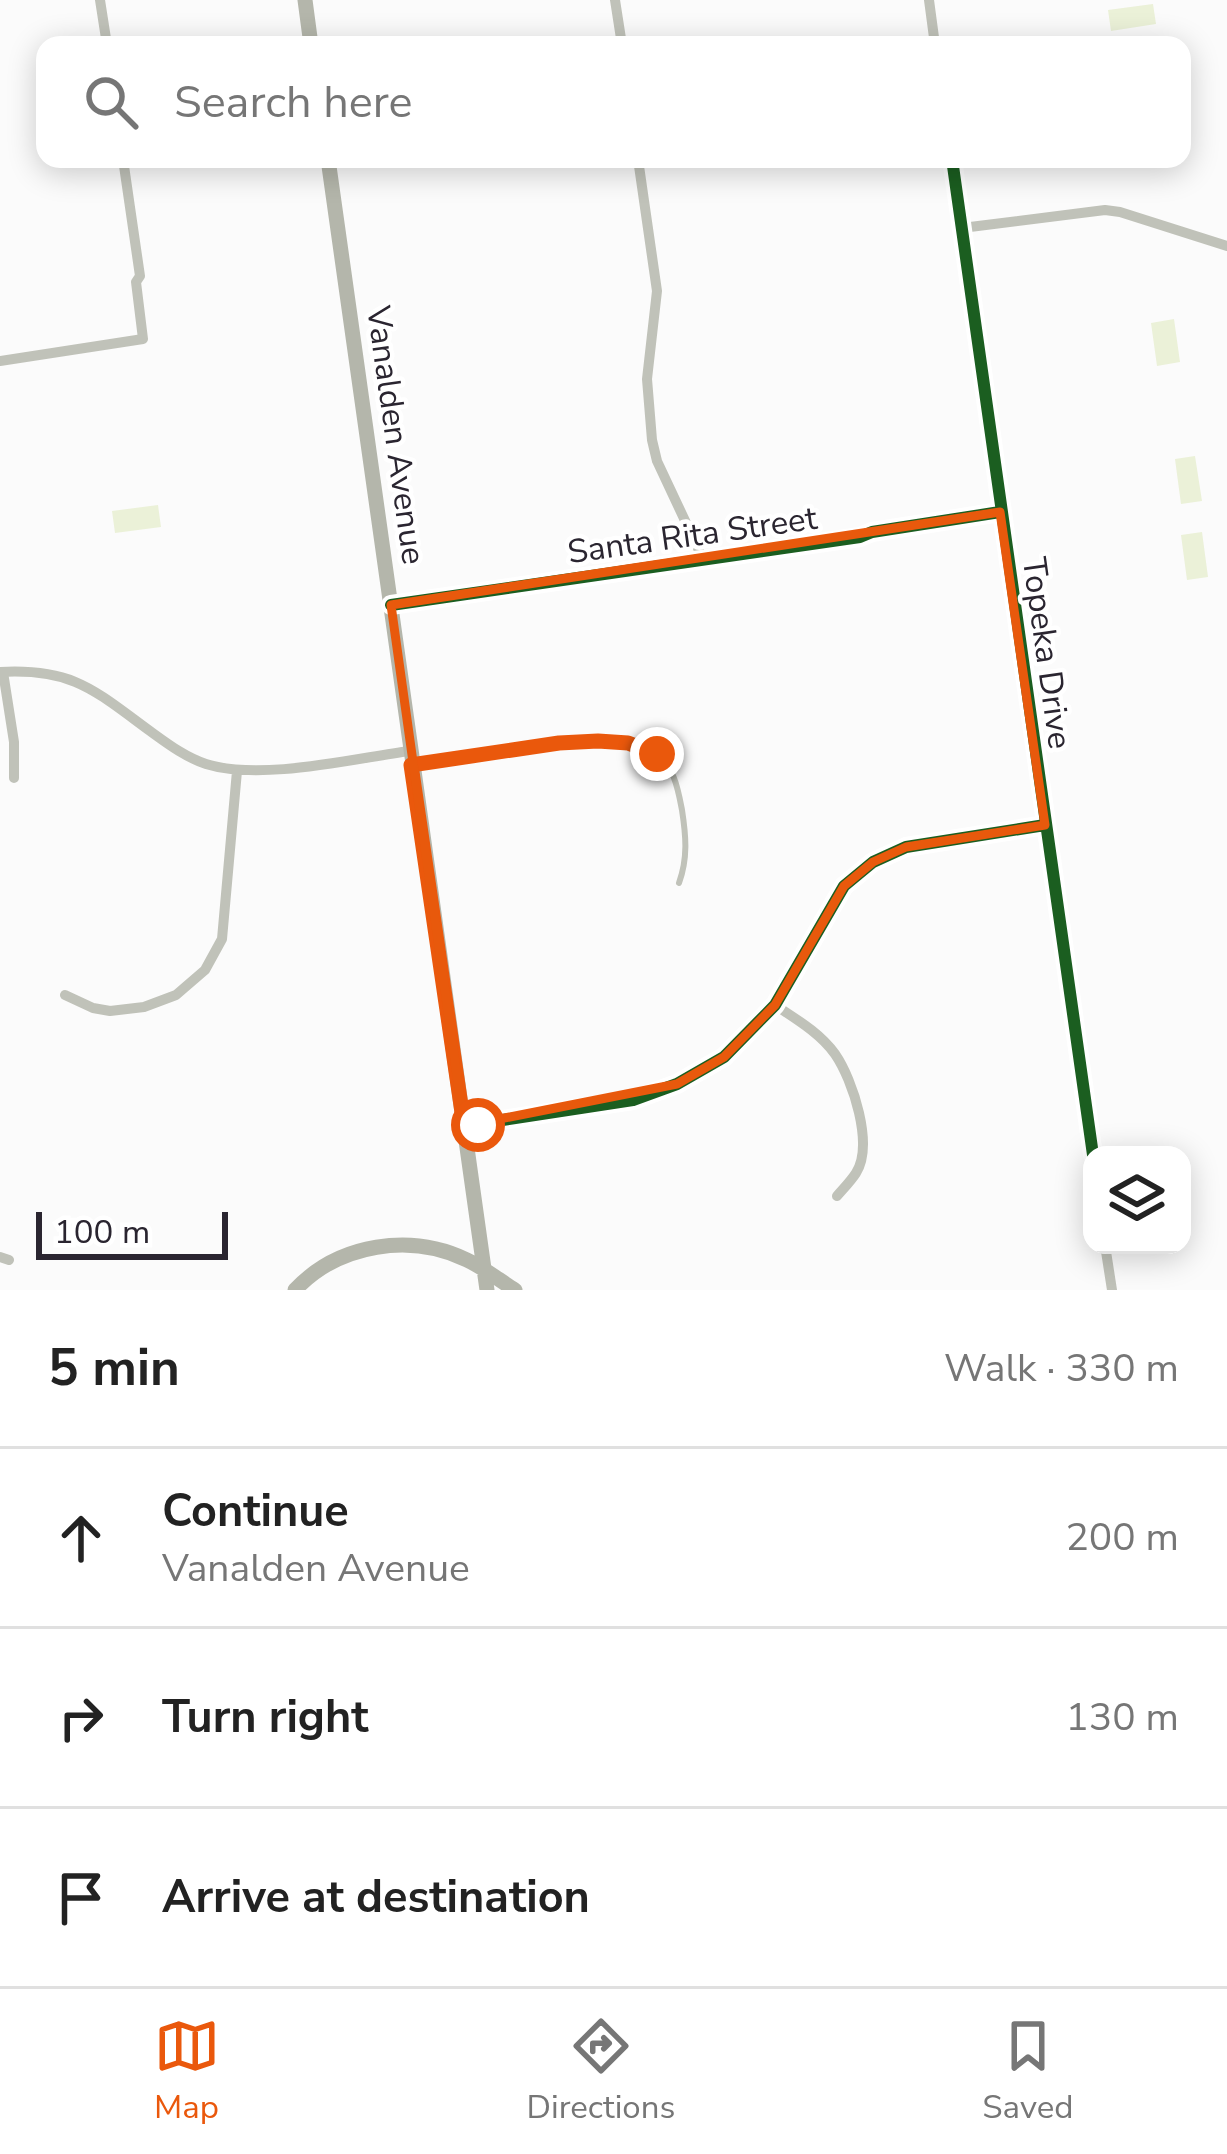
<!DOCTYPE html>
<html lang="en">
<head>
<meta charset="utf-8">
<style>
	:root { --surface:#fff; --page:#f6f6f6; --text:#222; --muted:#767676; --line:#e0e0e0; --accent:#ea580c }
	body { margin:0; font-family:"Nunito Sans",sans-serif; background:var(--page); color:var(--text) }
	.controls { position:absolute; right:36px; bottom:36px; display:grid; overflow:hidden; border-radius:24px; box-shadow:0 6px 30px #0003 }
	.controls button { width:108px; height:108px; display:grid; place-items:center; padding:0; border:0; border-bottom:3px solid var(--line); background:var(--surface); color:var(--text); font:60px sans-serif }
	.scale { position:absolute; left:36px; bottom:30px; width:192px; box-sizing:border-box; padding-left:12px; border:6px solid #2a2530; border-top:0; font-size:33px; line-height:42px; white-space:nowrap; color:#2a2530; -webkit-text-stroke:9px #fff; paint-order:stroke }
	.stop { position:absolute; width:36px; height:36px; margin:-27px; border:9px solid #ea580c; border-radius:50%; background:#fff }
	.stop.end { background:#ea580c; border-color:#fff; box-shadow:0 3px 12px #0008 }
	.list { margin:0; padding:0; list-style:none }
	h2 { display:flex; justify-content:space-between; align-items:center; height:156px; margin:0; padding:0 48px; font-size:51px }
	h2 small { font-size:39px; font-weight:400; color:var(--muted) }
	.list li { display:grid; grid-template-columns:78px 1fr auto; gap:36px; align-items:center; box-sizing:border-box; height:180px; padding:0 48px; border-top:3px solid var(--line) }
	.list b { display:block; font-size:45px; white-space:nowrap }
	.list p { margin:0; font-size:39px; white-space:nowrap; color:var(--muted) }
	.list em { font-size:39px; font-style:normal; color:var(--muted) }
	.icon { flex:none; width:66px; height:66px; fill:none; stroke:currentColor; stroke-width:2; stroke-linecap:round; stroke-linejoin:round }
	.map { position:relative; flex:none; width:1227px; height:1290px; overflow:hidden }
	.search { position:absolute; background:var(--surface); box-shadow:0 6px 30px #0003; left:36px; right:36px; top:36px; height:132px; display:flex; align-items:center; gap:30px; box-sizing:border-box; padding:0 42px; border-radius:24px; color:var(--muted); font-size:45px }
	.sheet { height:696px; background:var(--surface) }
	nav { display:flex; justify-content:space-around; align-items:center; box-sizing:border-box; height:168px; border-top:3px solid var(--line); background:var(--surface); font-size:33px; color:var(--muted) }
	nav a { display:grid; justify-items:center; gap:6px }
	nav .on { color:var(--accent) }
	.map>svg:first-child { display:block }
</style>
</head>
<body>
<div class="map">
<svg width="1227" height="1290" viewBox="0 0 1227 1290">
	<rect width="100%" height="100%" fill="#fbfbfb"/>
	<path fill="#ebf1d8" d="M 1153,4 L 1156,24 L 1111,31 L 1108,10 Z
		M 1174,319 L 1180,362 L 1157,366 L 1151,323 Z
		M 1195,456 L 1202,501 L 1181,504 L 1175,459 Z
		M 158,505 L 161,527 L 115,533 L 112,511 Z
		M 1202,532 L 1208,577 L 1187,580 L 1181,535 Z"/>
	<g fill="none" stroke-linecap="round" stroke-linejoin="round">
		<path stroke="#c0c2b9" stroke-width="6" d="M 415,765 C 472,756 606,726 654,753 C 674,765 678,789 682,810 C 686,836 688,858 679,883"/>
		<path stroke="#c0c2b9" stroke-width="10" d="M 100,0 L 107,45
			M 615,0 L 622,45
			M 929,0 L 935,45
			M 638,159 L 657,291 L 647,379 L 652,440 L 657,461 L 703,559
			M 952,159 L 1093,1155
			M 962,228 L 1105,210 L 1120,212 L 1227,246
			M 0,361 L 143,339 L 136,282 L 140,276 L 123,159
			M 391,605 L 860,537 L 872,532 L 1000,512
			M 0,672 C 73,668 94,690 150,731 C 168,744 185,757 206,764 C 261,781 351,759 409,751
			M 3,672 L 14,742 L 14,778
			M 65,995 L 93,1008 L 110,1011 L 144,1007 L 176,995 L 205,970 L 222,939 L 237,771
			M 775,1005 C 796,1019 820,1033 835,1054 C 853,1080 874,1145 856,1173 C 851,1181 843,1189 837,1196
			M 464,1126 L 633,1100 L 677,1084 L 724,1057 L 775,1005 L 844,886 L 873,862 L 906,847 L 1045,825
			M 1105,1245 L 1112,1290
			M 0,1257 L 9,1260"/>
		<path stroke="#b4b6ab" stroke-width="15" d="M 305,0 L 311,45
			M 328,159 L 487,1290
			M 295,1290 C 339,1243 411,1233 467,1260 C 484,1268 499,1280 515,1290"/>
		<defs>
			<path id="cycleway" d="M 952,159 L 1093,1155
				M 391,605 L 860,537 L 872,532 L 1000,512
				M 464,1126 L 633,1100 L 677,1084 L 724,1057 L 775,1005 L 844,886 L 873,862 L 906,847 L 1045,825"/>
		</defs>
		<use href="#cycleway" stroke="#fff" stroke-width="20"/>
		<use href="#cycleway" stroke="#1b5e20" stroke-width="12"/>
	</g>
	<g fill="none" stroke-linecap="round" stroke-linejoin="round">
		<path stroke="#ea580c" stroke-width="15" d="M 478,1125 L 464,1126 L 411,765 L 559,743 L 598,741 L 628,743 L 657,754"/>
	</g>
	<path fill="none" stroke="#e8590c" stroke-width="9" stroke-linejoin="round" d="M 1000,512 L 1045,825 L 906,847 L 873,862 L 844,886 L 775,1005 L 724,1057 L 677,1084 L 464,1126 L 391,605 Z"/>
	<g text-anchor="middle" stroke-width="9" stroke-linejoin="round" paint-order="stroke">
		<g font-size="33" fill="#2a2530" stroke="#fff">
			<text transform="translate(397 435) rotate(82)" y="12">Vanalden Avenue</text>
			<text transform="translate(692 534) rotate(-8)" y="12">Santa Rita Street</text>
			<text transform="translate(1048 653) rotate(82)" y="12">Topeka Drive</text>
		</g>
	</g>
</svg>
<div class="controls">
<button><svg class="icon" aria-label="layers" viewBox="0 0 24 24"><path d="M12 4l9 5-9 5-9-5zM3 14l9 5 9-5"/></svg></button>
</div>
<div class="scale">100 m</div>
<div class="stop" style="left:478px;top:1125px"></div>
<div class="stop end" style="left:657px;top:754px"></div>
<div class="search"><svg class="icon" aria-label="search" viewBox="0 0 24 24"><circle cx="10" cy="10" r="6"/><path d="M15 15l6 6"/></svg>Search here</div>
</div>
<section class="sheet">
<h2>5 min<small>Walk · 330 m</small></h2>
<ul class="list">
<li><svg class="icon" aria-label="ahead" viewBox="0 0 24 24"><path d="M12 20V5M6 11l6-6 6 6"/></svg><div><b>Continue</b><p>Vanalden Avenue</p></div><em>200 m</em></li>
<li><svg class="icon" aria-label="right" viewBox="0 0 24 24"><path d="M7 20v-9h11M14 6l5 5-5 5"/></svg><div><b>Turn right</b></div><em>130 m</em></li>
<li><svg class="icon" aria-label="arrive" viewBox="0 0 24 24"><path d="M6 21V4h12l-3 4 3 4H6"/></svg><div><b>Arrive at destination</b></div></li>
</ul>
</section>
<nav>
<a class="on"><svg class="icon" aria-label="map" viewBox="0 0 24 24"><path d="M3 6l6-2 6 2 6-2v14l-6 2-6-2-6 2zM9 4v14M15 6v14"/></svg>Map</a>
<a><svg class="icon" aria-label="directions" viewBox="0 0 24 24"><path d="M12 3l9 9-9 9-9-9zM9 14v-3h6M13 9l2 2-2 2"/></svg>Directions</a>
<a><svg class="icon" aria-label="saved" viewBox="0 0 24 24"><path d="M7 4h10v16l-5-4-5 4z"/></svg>Saved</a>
</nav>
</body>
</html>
